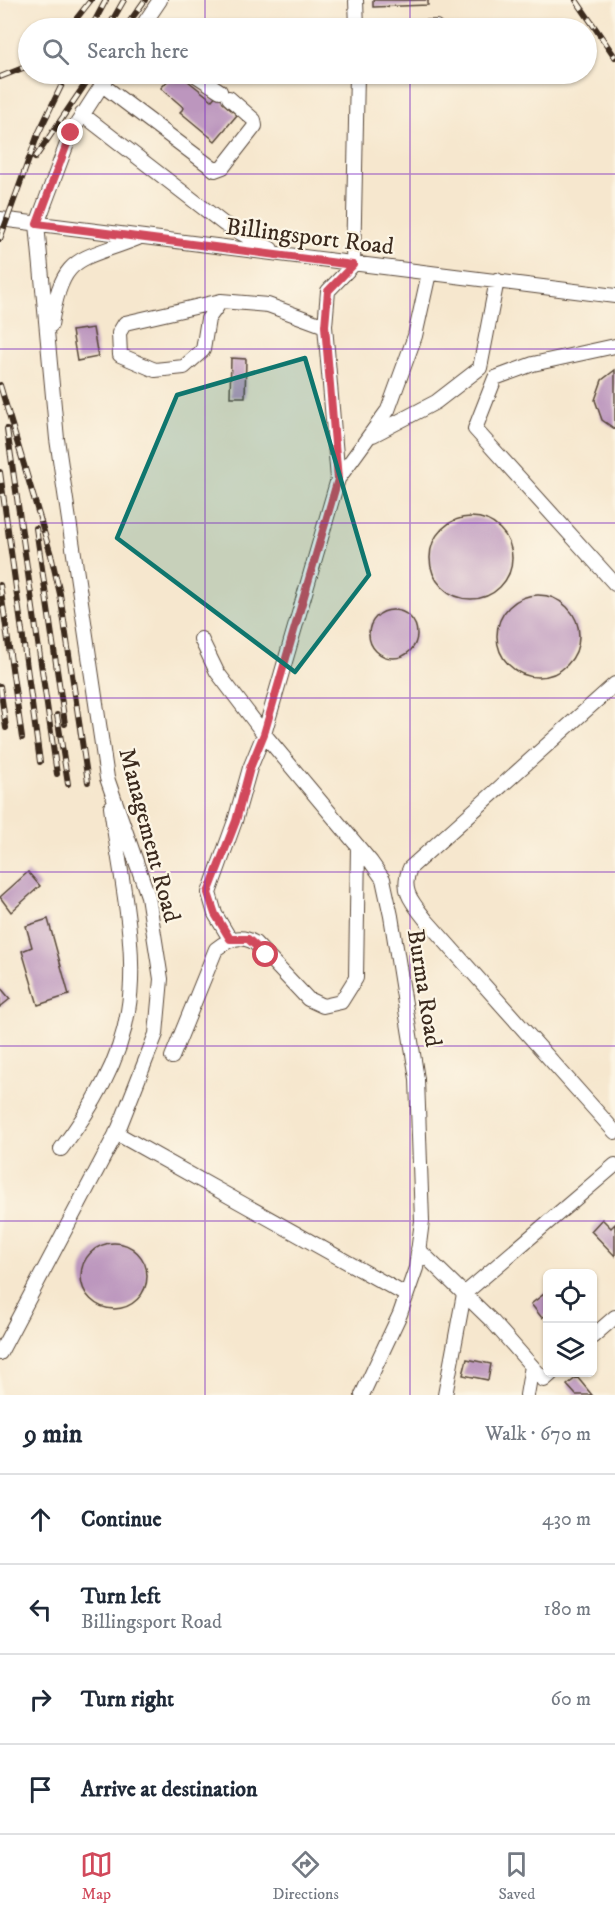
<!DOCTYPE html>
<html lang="en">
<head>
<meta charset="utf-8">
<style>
	:root { --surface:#fff; --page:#f6f6f7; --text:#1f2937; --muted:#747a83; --line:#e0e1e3; --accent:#d1495b }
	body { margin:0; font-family:"IM FELL DW Pica",serif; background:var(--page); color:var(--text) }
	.controls { position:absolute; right:18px; bottom:18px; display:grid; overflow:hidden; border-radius:9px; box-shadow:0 2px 4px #0004 }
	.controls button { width:54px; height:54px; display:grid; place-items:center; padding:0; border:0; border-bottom:2px solid var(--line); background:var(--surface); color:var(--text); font:30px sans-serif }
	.stop { position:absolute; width:18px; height:18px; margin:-14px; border:4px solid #d1495b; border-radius:50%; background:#fff }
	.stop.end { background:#d1495b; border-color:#fff; box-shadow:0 2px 6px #0008 }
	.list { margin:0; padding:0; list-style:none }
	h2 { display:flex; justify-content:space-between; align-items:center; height:78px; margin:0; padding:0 24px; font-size:26px }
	h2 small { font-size:20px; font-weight:400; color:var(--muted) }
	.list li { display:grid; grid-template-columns:39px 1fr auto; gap:18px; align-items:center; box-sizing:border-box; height:90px; padding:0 24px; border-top:2px solid var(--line) }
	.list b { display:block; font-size:22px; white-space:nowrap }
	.list p { margin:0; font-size:20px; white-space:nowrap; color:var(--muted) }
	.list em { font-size:20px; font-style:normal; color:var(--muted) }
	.icon { flex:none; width:33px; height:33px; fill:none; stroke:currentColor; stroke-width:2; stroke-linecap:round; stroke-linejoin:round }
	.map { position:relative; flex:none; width:615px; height:1395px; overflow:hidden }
	.search { position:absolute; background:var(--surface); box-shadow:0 2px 4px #0004; left:18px; right:18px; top:18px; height:66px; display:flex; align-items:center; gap:15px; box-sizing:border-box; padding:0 21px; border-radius:33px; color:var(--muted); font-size:22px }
	.sheet { height:438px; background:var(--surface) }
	nav { display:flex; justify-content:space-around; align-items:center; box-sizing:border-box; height:84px; border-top:2px solid var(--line); background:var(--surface); font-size:16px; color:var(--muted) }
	nav a { display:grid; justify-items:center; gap:3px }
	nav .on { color:var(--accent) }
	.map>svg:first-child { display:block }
</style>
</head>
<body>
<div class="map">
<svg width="615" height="1395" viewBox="0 0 615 1395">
	<rect width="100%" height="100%" fill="#fcf5e5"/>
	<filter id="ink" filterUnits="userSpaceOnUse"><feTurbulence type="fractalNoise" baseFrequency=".0167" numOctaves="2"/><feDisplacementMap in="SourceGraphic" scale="12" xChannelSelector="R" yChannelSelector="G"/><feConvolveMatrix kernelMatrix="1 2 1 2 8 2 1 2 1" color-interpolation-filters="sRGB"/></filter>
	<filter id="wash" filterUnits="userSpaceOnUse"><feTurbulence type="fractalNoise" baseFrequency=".008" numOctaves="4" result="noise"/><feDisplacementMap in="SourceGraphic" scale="24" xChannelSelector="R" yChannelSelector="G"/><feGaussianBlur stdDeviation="1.35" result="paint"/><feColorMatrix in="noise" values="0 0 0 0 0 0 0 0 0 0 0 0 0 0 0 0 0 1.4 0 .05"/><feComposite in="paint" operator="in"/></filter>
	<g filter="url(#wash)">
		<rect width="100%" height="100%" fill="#f6e7ce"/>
		<g id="blocks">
			<path fill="#bc96be" d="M 373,0 L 428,0 L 428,5 L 373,7 Z
				M 174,74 L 179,74 L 212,100 L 223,87 L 232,95 L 224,104 L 237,115 L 215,141 L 180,112 L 184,108 L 161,88 Z
				M 93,328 L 98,357 L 77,361 L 72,331 Z
				M 231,358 L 246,359 L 245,397 L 230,397 Z
				M 615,370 L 615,429 L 602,420 L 595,400 L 602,380 Z
				M430 558a41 41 0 1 1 82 0a41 41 0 1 1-82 0Z
				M497 636a41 41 0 1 1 82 0a41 41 0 1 1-82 0Z
				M369 634a24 24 0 1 1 48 0a24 24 0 1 1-48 0Z
				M 28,872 L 40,886 L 11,912 L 0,897 Z
				M 48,919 L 69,995 L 38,1005 L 22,951 L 32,947 L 26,926 Z
				M 0,987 L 10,999 L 0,1007 Z
				M 602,1219 L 611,1228 L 615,1224 L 615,1256 L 591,1231 Z
				M81 1276a33 33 0 1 1 66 0a33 33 0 1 1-66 0Z
				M 548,1291 L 548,1313 L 542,1318 L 531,1304 Z
				M 467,1359 L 491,1364 L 488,1380 L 463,1375 Z
				M 577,1377 L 592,1395 L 576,1395 L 567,1385 Z"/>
		</g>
	</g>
	<g filter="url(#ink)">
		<use href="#blocks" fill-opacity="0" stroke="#574638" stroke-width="1.5"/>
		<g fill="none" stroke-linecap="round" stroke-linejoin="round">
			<defs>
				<path id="minor" d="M 356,0 L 357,28
					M 141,28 L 160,0
					M 403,28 L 436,27
					M 194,74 L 220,91
					M 101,84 L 215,170 L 223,167 L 255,126 L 254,120 L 229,98
					M 82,114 L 224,224 L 271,249
					M 0,219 L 615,296
					M 221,301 L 208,319 L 203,350 L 184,367 L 155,370 L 120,355 L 119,333 L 125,323 L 221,301 L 268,305 L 325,326
					M 51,325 C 62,253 78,262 138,238
					M 615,346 L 533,364 L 495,378 L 475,429 L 615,584
					M 373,435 L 436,402 L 480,368 L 497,280
					M 338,479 L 325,326 L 328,291 L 353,265 L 357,74
					M 201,639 L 217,672 L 264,734 L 371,862 L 383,879 L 391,916 L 417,1079 L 422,1221 L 416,1268 L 400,1314 L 362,1395
					M 615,684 L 410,868 C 400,890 412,902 426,920 L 615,1132
					M 230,939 L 215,914 L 209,893 L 235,821 L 250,768 L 264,734 L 338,479 L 388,410 L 415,336 L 429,273
					M 172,1057 L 216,949 C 229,939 240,934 255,943 L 308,999 L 323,1006 L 341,1002 L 356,978 L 358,846
					M 116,1133 L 406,1295
					M 61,1149 C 92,1108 120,1062 128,1011 C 139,949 119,869 111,807
					M 418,1249 L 492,1321 L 544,1380 L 553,1372
					M 592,1337 L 615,1317
					M 0,1353 L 119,1128 L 156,1034 L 161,979 L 148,896 L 107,778 L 57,439 L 37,224 L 71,133 L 109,74
					M 445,1395 L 464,1294 L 615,1165
					M 527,1395 L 532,1366"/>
			</defs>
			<use href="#minor" stroke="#574638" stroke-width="16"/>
			<use href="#minor" stroke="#fff" stroke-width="14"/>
			<defs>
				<path id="rail" d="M 576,0 L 615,57
					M 69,28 L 91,0
					M 91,28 L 106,0
					M 108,28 L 124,0
					M 125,28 L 145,0
					M 0,77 L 28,66
					M 35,158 L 92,74
					M 0,239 L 38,134 L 67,74
					M 0,385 L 51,555 L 60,594 L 88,782
					M 7,429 L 57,774
					M 0,472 L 40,762
					M 36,528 L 65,724
					M 0,585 L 22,738
					M 0,686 L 6,728
					M 57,715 L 68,784"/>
			</defs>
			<use href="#rail" stroke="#3b2a1e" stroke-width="6"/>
			<use href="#rail" stroke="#fcf5e5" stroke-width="4" stroke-dasharray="11" stroke-linecap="butt"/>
		</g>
	</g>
	<g fill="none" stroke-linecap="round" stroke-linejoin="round" filter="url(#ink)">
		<path stroke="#d1495b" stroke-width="8" d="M 71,133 L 37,224 L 353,265 L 328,291 L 325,326 L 338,479 L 264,734 L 250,768 L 236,821 L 208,893 L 215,914 L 230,939 L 248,939 L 266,955"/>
	</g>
	<path fill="#0f766e" fill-opacity="0.2" stroke="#0f766e" stroke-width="4.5" stroke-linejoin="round" d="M 305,358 L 369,575 L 295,672 L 117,538 L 177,395 Z"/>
	<path fill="none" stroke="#7b2cbf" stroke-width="1.5" stroke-opacity="0.55" d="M 205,0 L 205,28M 410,0 L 410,28M 205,74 L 205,1395M 410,74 L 410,1395M 0,174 L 615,174M 0,349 L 615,349M 0,523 L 615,523M 0,698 L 615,698M 0,872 L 615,872M 0,1046 L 615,1046M 0,1221 L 615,1221"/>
	<g text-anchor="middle" stroke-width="4.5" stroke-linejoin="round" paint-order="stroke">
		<g font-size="24" fill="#3b2a1e" stroke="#fcf5e5">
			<text transform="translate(310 236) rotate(7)" y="8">Billingsport Road</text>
			<text transform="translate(150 835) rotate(75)" y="8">Management Road</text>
			<text transform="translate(425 988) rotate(81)" y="8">Burma Road</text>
		</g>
	</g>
</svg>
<div class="controls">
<button><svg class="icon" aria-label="locate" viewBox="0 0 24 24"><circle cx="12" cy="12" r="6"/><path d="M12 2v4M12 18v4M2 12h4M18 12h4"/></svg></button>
<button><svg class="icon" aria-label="layers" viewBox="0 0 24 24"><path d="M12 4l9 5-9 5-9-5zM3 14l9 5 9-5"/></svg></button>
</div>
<div class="stop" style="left:266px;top:955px"></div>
<div class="stop end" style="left:71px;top:133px"></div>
<div class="search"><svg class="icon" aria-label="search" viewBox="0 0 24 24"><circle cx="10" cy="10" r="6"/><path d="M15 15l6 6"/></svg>Search here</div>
</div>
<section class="sheet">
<h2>9 min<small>Walk · 670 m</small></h2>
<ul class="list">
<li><svg class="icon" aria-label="ahead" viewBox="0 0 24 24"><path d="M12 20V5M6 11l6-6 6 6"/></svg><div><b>Continue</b></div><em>430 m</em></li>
<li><svg class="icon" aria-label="left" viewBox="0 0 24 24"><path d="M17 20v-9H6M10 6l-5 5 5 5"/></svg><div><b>Turn left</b><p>Billingsport Road</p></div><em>180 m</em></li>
<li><svg class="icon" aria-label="right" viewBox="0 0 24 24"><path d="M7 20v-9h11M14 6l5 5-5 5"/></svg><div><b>Turn right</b></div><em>60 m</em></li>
<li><svg class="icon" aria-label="arrive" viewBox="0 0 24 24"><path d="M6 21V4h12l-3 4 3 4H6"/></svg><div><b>Arrive at destination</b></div></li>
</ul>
</section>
<nav>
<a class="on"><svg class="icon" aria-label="map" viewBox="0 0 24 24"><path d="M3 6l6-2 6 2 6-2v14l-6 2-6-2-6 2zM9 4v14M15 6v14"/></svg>Map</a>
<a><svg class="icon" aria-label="directions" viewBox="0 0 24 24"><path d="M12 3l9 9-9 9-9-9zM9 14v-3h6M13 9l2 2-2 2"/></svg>Directions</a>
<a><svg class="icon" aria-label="saved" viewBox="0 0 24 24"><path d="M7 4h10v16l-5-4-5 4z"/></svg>Saved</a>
</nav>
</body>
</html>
